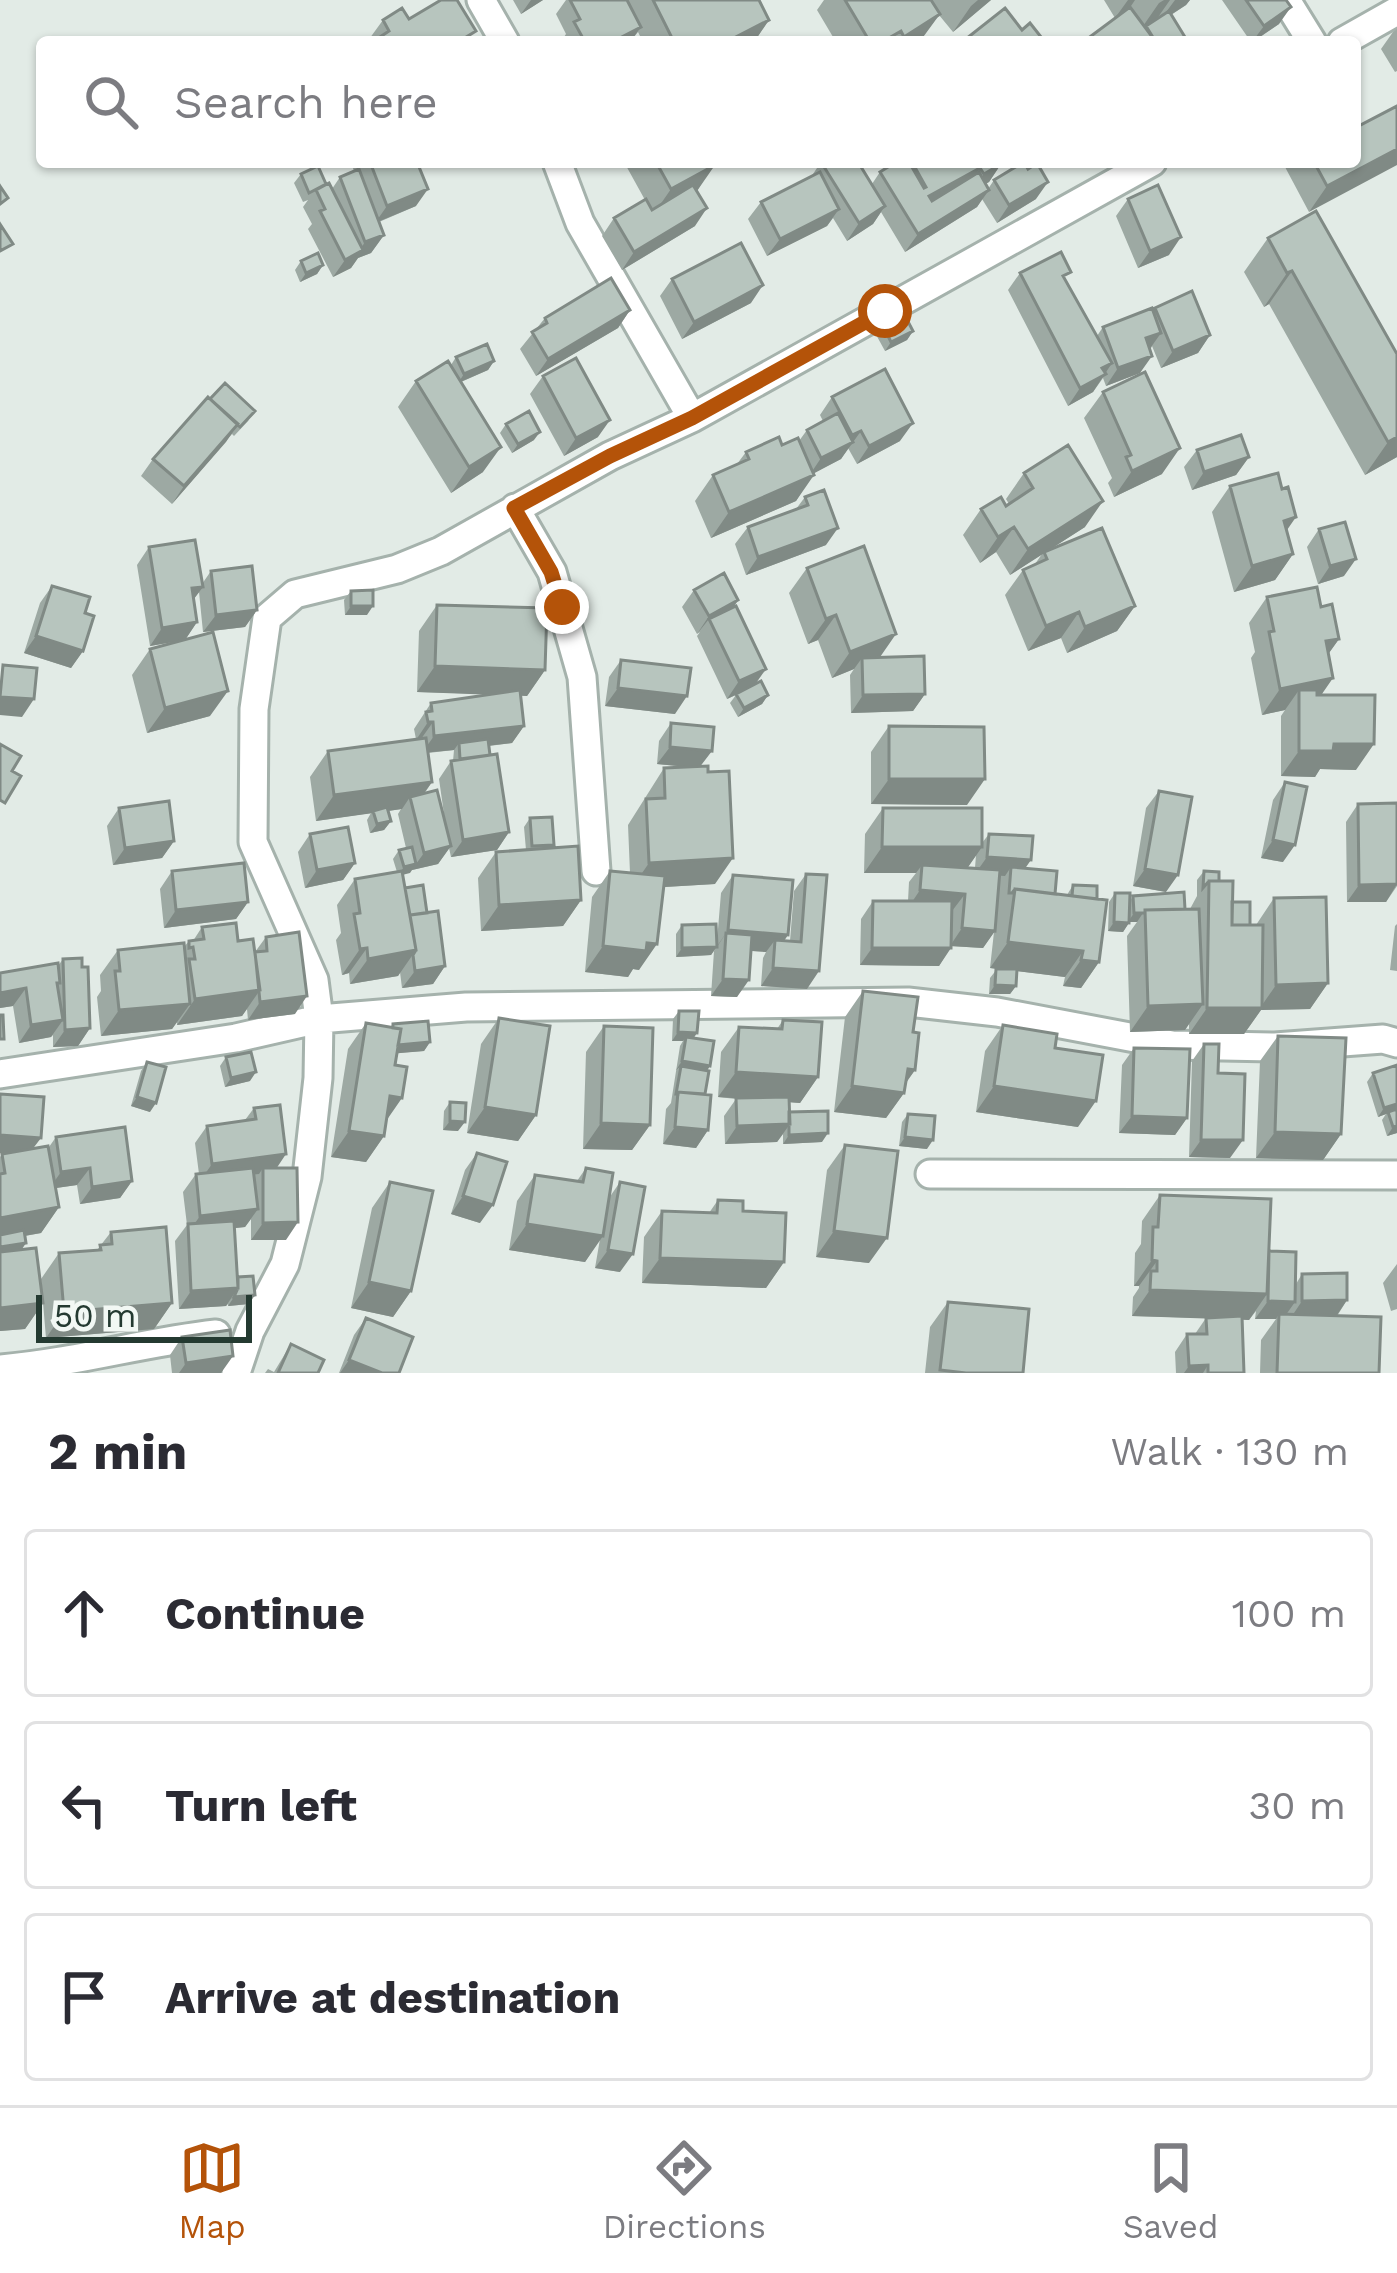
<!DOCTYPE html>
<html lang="en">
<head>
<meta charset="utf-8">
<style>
	:root { --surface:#fff; --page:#f2f2f3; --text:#2b2b33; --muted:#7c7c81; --line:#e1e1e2; --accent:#b45309 }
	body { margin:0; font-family:"Work Sans",sans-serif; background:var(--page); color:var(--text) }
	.scale { position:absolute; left:36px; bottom:30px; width:216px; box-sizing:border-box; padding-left:12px; border:6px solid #243a31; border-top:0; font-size:33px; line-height:42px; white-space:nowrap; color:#243a31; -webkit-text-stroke:9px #f2f8f4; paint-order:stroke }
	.stop { position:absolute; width:36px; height:36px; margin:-27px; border:9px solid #b45309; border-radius:50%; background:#fff }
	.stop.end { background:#b45309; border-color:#fff; box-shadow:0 3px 12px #0008 }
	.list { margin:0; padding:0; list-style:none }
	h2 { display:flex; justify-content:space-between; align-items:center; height:156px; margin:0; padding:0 48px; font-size:51px }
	h2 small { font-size:39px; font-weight:400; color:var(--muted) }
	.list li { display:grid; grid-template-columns:78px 1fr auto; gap:36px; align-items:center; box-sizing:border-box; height:168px; margin:0 24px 24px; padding:0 24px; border:3px solid var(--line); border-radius:12px }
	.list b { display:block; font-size:45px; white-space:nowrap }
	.list em { font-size:39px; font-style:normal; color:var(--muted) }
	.icon { flex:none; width:66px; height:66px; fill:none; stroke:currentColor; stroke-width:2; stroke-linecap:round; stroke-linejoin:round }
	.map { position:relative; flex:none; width:1397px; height:1373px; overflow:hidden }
	.search { position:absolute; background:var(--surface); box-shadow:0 3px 9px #0004; left:36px; right:36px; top:36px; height:132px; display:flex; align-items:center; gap:30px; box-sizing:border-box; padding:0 42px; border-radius:12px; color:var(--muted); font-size:45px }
	.sheet { height:732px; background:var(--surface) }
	nav { display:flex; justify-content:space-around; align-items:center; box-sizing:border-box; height:168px; border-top:3px solid var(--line); background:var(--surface); font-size:33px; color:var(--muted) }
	nav a { display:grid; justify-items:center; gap:6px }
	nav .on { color:var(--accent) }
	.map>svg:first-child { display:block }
</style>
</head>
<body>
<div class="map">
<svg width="1397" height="1373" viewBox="0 0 1397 1373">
	<rect width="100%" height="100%" fill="#e2ebe6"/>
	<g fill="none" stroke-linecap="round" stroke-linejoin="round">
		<defs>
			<path id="minor" d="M 481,0 L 505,42
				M 1286,0 L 1312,42
				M 1342,42 L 1397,11
				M 557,162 L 580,223 L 692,418
				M 515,508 L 552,572 L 582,677 L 596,871
				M 0,1074 L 236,1038 L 319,1019 L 466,1007 L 908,1002 L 997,1012 L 1172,1045 L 1275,1047 L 1383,1039 L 1397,1043
				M 930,1174 L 1397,1175
				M 0,1369 C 73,1363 144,1342 216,1334
				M 236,1373 L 250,1331 L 285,1264 L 307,1177 L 318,1078 L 319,1019 L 314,980 L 253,842 L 254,709 L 267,618 L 295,594 L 397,569 L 441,551 L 610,456 L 692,418 L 1152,162"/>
		</defs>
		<use href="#minor" stroke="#a5b2ac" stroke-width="33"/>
		<use href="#minor" stroke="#fff" stroke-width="27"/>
	</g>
	<path fill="#9da9a3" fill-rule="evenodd" d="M 513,0 L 543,0 L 521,14 Z
		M 566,0 L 759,0 L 769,20 L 754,42 L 643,42 L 638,32 L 630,42 L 563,42 L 562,40 L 566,34 L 556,14 Z
		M 824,0 L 991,0 L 953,32 L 939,15 L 918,42 L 836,42 L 817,10 Z
		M 1104,0 L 1190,0 L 1186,5 L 1171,15 L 1188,42 L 1115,18 Z
		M 1222,0 L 1286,0 L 1279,24 L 1253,42 L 1251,42 Z
		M 409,19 L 468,42 L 367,42 L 383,20 Z
		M 1397,29 L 1397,71 L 1395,72 L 1381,49 L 1393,32 Z
		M 351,162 L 417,162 L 416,206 L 379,222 L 384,235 L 371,253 L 358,258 L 351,268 L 333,277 L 308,229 L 312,224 L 303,207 L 308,200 L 303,202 L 294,183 L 301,174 L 332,189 L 340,177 L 354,171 Z
		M 624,162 L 714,162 L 697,191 L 695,226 L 622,270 L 602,236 L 614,218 L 645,200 Z
		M 821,162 L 872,184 L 880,172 L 896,162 L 1000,162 L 1001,164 L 989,182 L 985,184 L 988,189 L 994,180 L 1036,199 L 997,223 L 982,199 L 977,207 L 905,252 L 881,212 L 873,224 L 847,241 L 833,218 L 827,226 L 767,256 L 748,219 L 761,202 L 811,177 Z
		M 1288,162 L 1355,162 L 1309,212 L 1285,167 Z
		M 1128,199 L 1169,255 L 1138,268 L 1116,216 Z
		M 1268,238 L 1397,354 L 1397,457 L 1365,475 L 1269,304 L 1264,307 L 1244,272 Z
		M 301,261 L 323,265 L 317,274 L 300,282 L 295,270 Z
		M 1020,273 L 1065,280 L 1097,336 L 1103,327 L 1153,310 L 1155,308 L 1210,335 L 1198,353 L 1161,368 L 1152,346 L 1140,373 L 1106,386 L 1103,378 L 1093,392 L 1068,406 L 1008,290 Z
		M 672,279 L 751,303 L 682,339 L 660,296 Z
		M 630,310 L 618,328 L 536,376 L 520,349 L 545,318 Z
		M 881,322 L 913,331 L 907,340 L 885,351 L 874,331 Z
		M 456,357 L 494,361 L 488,370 L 461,382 L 483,472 L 451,493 L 398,407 L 416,381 L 451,365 Z
		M 543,376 L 598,437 L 564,456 L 530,394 Z
		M 1103,392 L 1162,474 L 1114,497 L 1108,483 L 1112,478 L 1084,418 Z
		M 832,397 L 900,441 L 857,464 L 848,448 L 841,459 L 813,473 L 796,501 L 711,538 L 695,501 L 713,475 L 737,464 L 746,452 L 799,441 L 807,430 L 823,421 L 820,415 Z
		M 249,420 L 234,436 L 232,434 L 172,504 L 141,476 L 153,459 Z
		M 506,424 L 534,440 L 512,453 L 500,433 Z
		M 1197,450 L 1249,457 L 1236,475 L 1192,490 L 1184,467 Z
		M 1024,473 L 1085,527 L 1049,550 L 1135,606 L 1117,631 L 1067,653 L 1061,638 L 1028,651 L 1005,595 L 1023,570 L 1035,564 L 1042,554 L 1010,575 L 996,552 L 980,563 L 963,535 L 981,509 L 1009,504 L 1006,499 Z
		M 1230,486 L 1286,531 L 1293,554 L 1275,580 L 1234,592 L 1212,512 Z
		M 805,497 L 826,545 L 746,575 L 735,544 L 748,527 L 796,509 Z
		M 1319,529 L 1344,576 L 1318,584 L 1307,547 Z
		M 149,547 L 202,584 L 211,571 L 257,610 L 245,627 L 203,632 L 199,592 L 193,600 L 197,622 L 185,640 L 210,716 L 147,733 L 132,675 L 150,649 L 184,640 L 150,646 L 137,565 Z
		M 807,568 L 880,657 L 925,694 L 913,711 L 851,713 L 850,675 L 854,669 L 832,678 L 818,640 L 808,644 L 789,593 Z
		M 52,586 L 85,613 L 83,651 L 71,668 L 24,653 L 40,603 Z
		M 694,590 L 738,600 L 734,607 L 756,683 L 768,695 L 762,704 L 738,717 L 730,703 L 736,695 L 727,699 L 697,636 L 700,632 L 697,634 L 682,607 Z
		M 351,591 L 367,615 L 345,615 L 344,600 Z
		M 1267,597 L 1321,607 L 1339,639 L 1329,653 L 1322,695 L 1356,770 L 1320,769 L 1315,777 L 1281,776 L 1281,716 L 1285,710 L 1262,715 L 1251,658 L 1255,652 L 1249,623 Z
		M 437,605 L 545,670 L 527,696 L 520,695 L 524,726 L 512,743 L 489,746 L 509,832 L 497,850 L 451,857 L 449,848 L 438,864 L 412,870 L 403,875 L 405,888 L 427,913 L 445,966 L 433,984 L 402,988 L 400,972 L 398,976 L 350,984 L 349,973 L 342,975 L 336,940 L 341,933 L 337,905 L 355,879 L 397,872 L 393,859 L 399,850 L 406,848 L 398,814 L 401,809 L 388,811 L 391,821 L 384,830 L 370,833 L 367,820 L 371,813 L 316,821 L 310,777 L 328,751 L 416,739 L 414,729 L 431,703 L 491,694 L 417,692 L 419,631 ZM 454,750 L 453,761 L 451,761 L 439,779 L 446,828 L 424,794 L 432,782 L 428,753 Z
		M 621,660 L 675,714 L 605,706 L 609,677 Z
		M 671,723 L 701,766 L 715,884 L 664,887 L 639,970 L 633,969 L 628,977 L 585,972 L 592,897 L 610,871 L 630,873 L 628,825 L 664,768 L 687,767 L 657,764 L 659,741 Z
		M 889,726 L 967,805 L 871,804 L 871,752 Z
		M 1285,782 L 1283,862 L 1261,858 L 1273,800 Z
		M 1159,791 L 1166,892 L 1133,886 L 1146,808 Z
		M 1397,803 L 1397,886 L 1386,902 L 1347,902 L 1346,822 L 1358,804 Z
		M 119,808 L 174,841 L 162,858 L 113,865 L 107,826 Z
		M 883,808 L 982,843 L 989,834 L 1055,894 L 1067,895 L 1073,885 L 1097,899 L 1099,962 L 1081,988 L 1063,986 L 1065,977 L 1017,971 L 1016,986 L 1010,994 L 989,994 L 990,978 L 997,969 L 990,968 L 994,932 L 983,948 L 951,946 L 939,966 L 860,965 L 861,919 L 873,901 L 908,901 L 909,882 L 916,873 L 864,873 L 865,834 ZM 976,855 L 975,868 L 967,868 Z
		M 530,818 L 551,848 L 581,900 L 563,926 L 481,931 L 478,878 L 496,852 L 526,850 L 524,827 Z
		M 310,834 L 355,863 L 343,880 L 305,888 L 298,852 Z
		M 172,871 L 248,902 L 236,919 L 164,928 L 160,889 Z
		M 1204,871 L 1219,881 L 1250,925 L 1256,925 L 1274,898 L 1328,983 L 1310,1009 L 1261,1010 L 1244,1034 L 1189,1034 L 1189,1023 L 1185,1030 L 1130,1032 L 1127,936 L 1137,922 L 1129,922 L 1123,932 L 1108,931 L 1109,902 L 1115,893 L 1130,901 L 1133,896 L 1190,909 L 1197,896 L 1197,880 Z
		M 806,874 L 807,989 L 761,986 L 763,958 L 766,952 L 751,951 L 737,997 L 711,996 L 714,951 L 716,948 L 711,955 L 676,957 L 676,934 L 682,925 L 717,941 L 721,893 L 733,875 L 784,941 L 790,941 L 794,891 Z
		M 1397,924 L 1397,971 L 1390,970 L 1395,926 Z
		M 202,927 L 238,941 L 255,952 L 266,937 L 295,1014 L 248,1020 L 247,1009 L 242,1016 L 177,1025 L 177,1022 L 172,1029 L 101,1036 L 97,997 L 101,991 L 100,975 L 118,950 L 184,947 L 189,941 L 193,941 Z
		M 63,959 L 82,967 L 90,1028 L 78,1046 L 53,1047 L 53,1035 L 51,1037 L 19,1043 L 13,1006 L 0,1008 L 0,973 L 58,966 Z
		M 863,991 L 913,1032 L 915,1070 L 906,1083 L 904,1093 L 886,1118 L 834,1112 L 845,1017 Z
		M 679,1011 L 710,1066 L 707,1070 L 705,1094 L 708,1130 L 696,1148 L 663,1144 L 666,1109 L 671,1103 L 680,1046 L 683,1041 L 672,1041 L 673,1019 Z
		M 499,1018 L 536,1115 L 518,1141 L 467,1133 L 481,1044 Z
		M 783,1020 L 818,1077 L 800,1103 L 789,1102 L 789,1112 L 822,1142 L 783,1144 L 783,1134 L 777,1142 L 725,1144 L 724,1116 L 736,1099 L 718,1097 L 721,1052 L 739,1027 L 777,1029 Z
		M 366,1023 L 391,1027 L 393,1024 L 430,1042 L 424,1051 L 397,1053 L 384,1136 L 366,1162 L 331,1157 L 348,1049 Z
		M 1003,1025 L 1055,1048 L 1078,1127 L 976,1112 L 985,1051 Z
		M 604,1026 L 650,1125 L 632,1150 L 583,1149 L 586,1052 Z
		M 1278,1036 L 1341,1134 L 1323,1160 L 1256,1158 L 1260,1061 Z
		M 1204,1044 L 1218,1073 L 1230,1158 L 1189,1157 L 1192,1061 Z
		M 1134,1048 L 1187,1118 L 1175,1135 L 1119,1133 L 1122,1065 Z
		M 226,1057 L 250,1081 L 225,1087 L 220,1066 Z
		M 147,1062 L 150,1112 L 131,1106 L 141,1071 Z
		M 1397,1065 L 1397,1133 L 1387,1136 L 1382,1120 L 1386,1114 L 1378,1117 L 1367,1082 L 1373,1073 Z
		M 450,1102 L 458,1131 L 443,1130 L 444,1111 Z
		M 254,1108 L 276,1168 L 286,1240 L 251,1240 L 251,1219 L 245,1227 L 235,1228 L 238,1277 L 249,1304 L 228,1306 L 228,1304 L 226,1306 L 179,1309 L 175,1241 L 187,1225 L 183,1192 L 196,1174 L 199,1174 L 195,1143 L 207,1126 L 245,1120 Z
		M 908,1114 L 927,1149 L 899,1146 L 902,1122 Z
		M 56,1137 L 132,1181 L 120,1198 L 80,1204 L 77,1185 L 56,1188 L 59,1207 L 41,1233 L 25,1236 L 26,1243 L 21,1250 L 43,1303 L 25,1329 L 0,1331 L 0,1157 L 2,1154 L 49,1147 Z
		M 845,1145 L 869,1263 L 816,1257 L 827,1170 Z
		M 477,1153 L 480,1223 L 451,1214 L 465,1170 Z
		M 586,1168 L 609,1198 L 620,1182 L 620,1272 L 595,1268 L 600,1239 L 585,1262 L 509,1250 L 517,1201 L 535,1175 L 577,1181 Z
		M 390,1182 L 411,1291 L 393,1317 L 351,1308 L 372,1208 Z
		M 1160,1195 L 1269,1251 L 1296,1284 L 1302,1274 L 1347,1300 L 1337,1316 L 1379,1373 L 1260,1373 L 1261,1340 L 1276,1319 L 1255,1319 L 1256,1311 L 1249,1320 L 1242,1319 L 1244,1373 L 1176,1373 L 1175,1352 L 1187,1334 L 1195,1334 L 1206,1318 L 1132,1316 L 1133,1297 L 1139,1288 L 1139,1286 L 1134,1286 L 1135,1253 L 1141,1244 L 1142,1221 Z
		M 718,1200 L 743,1211 L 784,1262 L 766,1288 L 642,1283 L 644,1237 L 662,1211 L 709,1213 Z
		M 111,1232 L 172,1303 L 154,1329 L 46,1338 L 41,1279 L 59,1253 L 97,1250 Z
		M 1397,1264 L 1397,1309 L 1391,1311 L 1383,1283 Z
		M 948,1302 L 1023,1373 L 925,1373 L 930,1327 Z
		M 366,1318 L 399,1373 L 339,1373 L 354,1335 Z
		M 182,1337 L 221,1373 L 172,1373 L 170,1355 Z
		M 291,1344 L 318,1373 L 265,1373 L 268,1369 L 274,1372 Z"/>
	<path fill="#808a85" d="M 531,0 L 543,0 L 521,14 Z
		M 978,0 L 991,0 L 953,32 L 971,6 Z
		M 1128,0 L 1135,0 L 1129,9 L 1115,18 Z
		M 1164,0 L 1170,0 L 1156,20 L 1141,29 L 1159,3 Z
		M 1175,0 L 1190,0 L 1186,5 L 1158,23 Z
		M 1291,7 L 1279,24 L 1252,42 L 1264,26 Z
		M 940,14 L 921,40 L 918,42 L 900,42 L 904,37 Z
		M 769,20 L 754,42 L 726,42 Z
		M 641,27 L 630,42 L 612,42 Z
		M 1397,149 L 1397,165 L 1309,212 L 1327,186 Z
		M 1001,164 L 989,182 L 971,192 L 984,174 Z
		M 715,165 L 697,191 L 653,215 L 671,189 Z
		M 980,168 L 968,185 L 917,213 L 929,196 Z
		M 1048,182 L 1036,199 L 997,223 L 1009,205 Z
		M 428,189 L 416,206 L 375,223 L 387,206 Z
		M 989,190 L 977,207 L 905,252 L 918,234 Z
		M 885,206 L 873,224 L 847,241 L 859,223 Z
		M 707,208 L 695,226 L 622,270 L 634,252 Z
		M 839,209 L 827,226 L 767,256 L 780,239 Z
		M 384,235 L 371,253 L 358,258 L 351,268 L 333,277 L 345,260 L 357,254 L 365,242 Z
		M 1181,237 L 1169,255 L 1138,268 L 1150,251 Z
		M 323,265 L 317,274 L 300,282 L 306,273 Z
		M 1292,271 L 1269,304 L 1264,307 L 1287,273 Z
		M 763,285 L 751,303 L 682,339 L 694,322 Z
		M 630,310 L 618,328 L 536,376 L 548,359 Z
		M 913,331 L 907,340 L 885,351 L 891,342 Z
		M 1161,333 L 1149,350 L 1146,338 Z
		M 1210,335 L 1198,353 L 1161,368 L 1173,351 Z
		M 1152,356 L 1140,373 L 1106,386 L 1118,368 Z
		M 494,361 L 488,370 L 458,383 L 464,374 Z
		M 1112,363 L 1093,392 L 1068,406 L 1080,388 L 1102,368 Z
		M 610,420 L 598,437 L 564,456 L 576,438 Z
		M 913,423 L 900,441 L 857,464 L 869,446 Z
		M 238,424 L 226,442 L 172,504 L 184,486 Z
		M 861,431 L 841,459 L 809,476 L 821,458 L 845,446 L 852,435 Z
		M 540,432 L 534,440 L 512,453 L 518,444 Z
		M 1397,437 L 1397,457 L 1365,475 L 1388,442 Z
		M 501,447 L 483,472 L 451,493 L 469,467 Z
		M 1180,448 L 1162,474 L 1114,497 L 1132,471 Z
		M 1249,457 L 1236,475 L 1192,490 L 1204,472 Z
		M 814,475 L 796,501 L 711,538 L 729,512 Z
		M 1103,501 L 1085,527 L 1010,575 L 1028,549 Z
		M 1296,517 L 1278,543 L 1284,521 Z
		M 1014,527 L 996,552 L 980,563 L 998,537 Z
		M 838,528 L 826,545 L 746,575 L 758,557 Z
		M 1293,554 L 1275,580 L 1234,592 L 1252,566 Z
		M 1356,559 L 1344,576 L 1318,584 L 1330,566 Z
		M 203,587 L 190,604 L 192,588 Z
		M 738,600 L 726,618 L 709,619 L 697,634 L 709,616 Z
		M 351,606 L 373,606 L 367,615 L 345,615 Z
		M 1135,606 L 1117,631 L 1067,653 L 1085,627 Z
		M 257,610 L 245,627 L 203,632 L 216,615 Z
		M 1079,612 L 1061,638 L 1028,651 L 1046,626 Z
		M 836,615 L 818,640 L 808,644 L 826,619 Z
		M 197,622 L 185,640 L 150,646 L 162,628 Z
		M 896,634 L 878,660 L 862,658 L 854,669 L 832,678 L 850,652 Z
		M 36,636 L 83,651 L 71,668 L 24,653 Z
		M 1339,639 L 1321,664 L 1326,641 Z
		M 435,666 L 545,670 L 527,696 L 417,692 Z
		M 766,669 L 754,686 L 727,699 L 739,681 Z
		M 1333,678 L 1315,704 L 1299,690 L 1285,710 L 1262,715 L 1280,689 Z
		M 618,688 L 687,696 L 675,714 L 605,706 Z
		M 228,691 L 210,716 L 147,733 L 165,708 Z
		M 925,694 L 913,711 L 851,713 L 863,695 Z
		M 768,695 L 762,704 L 738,717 L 744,708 Z
		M 0,697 L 34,699 L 22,717 L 0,715 Z
		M 428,722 L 433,722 L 421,739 L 416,740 Z
		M 524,726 L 512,743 L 459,749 L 459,743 L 454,750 L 422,753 L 434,736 Z
		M 1334,744 L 1374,744 L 1356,770 L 1320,769 L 1315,777 L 1281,776 L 1299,751 Z
		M 670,747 L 712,751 L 699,768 L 657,764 Z
		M 889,779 L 985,779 L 967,805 L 871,804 Z
		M 432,782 L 414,807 L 410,797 L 402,809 L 316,821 L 334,795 Z
		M 391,821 L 384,830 L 370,833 L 377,824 Z
		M 509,832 L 497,850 L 451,857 L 463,840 Z
		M 1273,840 L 1295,845 L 1283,862 L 1261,858 Z
		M 174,841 L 162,858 L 113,865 L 125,848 Z
		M 451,846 L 438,864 L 412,870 L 410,873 L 398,876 L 404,867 L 416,864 L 424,853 Z
		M 882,847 L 982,847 L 964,873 L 922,865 L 916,873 L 864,873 Z
		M 987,857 L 1031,860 L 1019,877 L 1011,867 L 1005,876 L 975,874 Z
		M 733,858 L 715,884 L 631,889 L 649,863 Z
		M 355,863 L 343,880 L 305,888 L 317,870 Z
		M 1145,869 L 1178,875 L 1166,892 L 1133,886 Z
		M 1397,884 L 1386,902 L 1347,902 L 1359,885 Z
		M 920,890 L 965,894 L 952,911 L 908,908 Z
		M 581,900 L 563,926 L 481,931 L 499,905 Z
		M 248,902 L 236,919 L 164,928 L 176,910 Z
		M 1134,913 L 1143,913 L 1137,922 L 1128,922 Z
		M 1114,922 L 1129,923 L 1123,932 L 1108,931 Z
		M 962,928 L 995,931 L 983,948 L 950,946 Z
		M 728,930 L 788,935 L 776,953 L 775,940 L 766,952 L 725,949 L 726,933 L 711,955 L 676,957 L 682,948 L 717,947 Z
		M 1008,942 L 1083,951 L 1065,977 L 990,968 Z
		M 647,943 L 657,944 L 639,970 L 633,969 L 628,977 L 585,972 L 603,946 Z
		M 367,948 L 349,973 L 342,975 L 360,949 Z
		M 872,948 L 951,948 L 939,966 L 860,965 Z
		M 416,950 L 398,976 L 350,984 L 368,959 Z
		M 1081,960 L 1099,962 L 1081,988 L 1063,986 Z
		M 445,966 L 433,984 L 402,988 L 415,971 Z
		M 773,968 L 819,971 L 807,989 L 761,986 Z
		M 723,979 L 749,980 L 737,997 L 711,996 Z
		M 1328,983 L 1310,1009 L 1261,1010 L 1244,1034 L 1189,1034 L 1207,1008 L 1260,1008 L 1276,985 Z
		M 995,985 L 1016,986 L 1010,994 L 989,994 Z
		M 26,988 L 13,1006 L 0,1008 L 0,993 Z
		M 260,990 L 242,1016 L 177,1025 L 195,999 Z
		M 307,996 L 295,1014 L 248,1020 L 260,1002 Z
		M 190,1004 L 172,1029 L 101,1036 L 119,1010 Z
		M 1203,1004 L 1185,1030 L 1130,1032 L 1148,1006 Z
		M 63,1020 L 51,1037 L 19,1043 L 31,1025 Z
		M 90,1028 L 78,1046 L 53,1047 L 65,1030 Z
		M 678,1032 L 697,1033 L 691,1042 L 686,1037 L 683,1041 L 672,1041 Z
		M 430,1042 L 424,1051 L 389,1054 L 395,1045 Z
		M 682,1061 L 710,1066 L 704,1075 L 681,1066 L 676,1070 Z
		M 908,1069 L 915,1070 L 899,1092 L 904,1093 L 886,1118 L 834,1112 L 852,1086 Z
		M 256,1072 L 250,1081 L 225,1087 L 231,1078 Z
		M 736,1072 L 818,1077 L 800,1103 L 718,1097 Z
		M 994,1086 L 1096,1101 L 1078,1127 L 976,1112 Z
		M 390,1096 L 402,1098 L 384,1124 Z
		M 137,1097 L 156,1103 L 150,1112 L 131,1106 Z
		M 1397,1104 L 1397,1110 L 1378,1117 L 1384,1108 Z
		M 485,1107 L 536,1115 L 518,1141 L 467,1133 Z
		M 1132,1116 L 1187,1118 L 1175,1135 L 1119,1133 Z
		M 450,1121 L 465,1122 L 458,1131 L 443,1130 Z
		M 601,1123 L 650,1125 L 632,1150 L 583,1149 Z
		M 790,1124 L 777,1142 L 725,1144 L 737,1126 Z
		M 1397,1126 L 1397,1133 L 1387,1136 L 1393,1127 Z
		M 675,1127 L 708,1130 L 696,1148 L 663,1144 Z
		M 349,1131 L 384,1136 L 366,1162 L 331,1157 Z
		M 1275,1132 L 1341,1134 L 1323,1160 L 1256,1158 Z
		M 828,1133 L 822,1142 L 783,1144 L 789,1135 Z
		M 0,1135 L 41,1138 L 28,1155 L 0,1153 Z
		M 905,1137 L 933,1140 L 927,1149 L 899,1146 Z
		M 1201,1140 L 1243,1140 L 1230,1158 L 1189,1157 Z
		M 286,1154 L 274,1172 L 263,1168 L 259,1174 L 200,1181 L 212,1164 Z
		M 90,1168 L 77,1185 L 49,1189 L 61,1172 Z
		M 132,1181 L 120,1198 L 80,1204 L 92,1187 Z
		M 463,1196 L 493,1205 L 480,1223 L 451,1214 Z
		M 59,1207 L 41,1233 L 0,1240 L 0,1218 Z
		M 258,1209 L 245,1227 L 188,1233 L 200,1216 Z
		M 298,1222 L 286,1240 L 251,1240 L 263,1223 Z
		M 527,1224 L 603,1236 L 585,1262 L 509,1250 Z
		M 834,1231 L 887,1238 L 869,1263 L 816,1257 Z
		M 26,1243 L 14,1260 L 0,1262 L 0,1247 Z
		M 608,1250 L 633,1254 L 620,1272 L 595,1268 Z
		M 660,1258 L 784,1262 L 766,1288 L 642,1283 Z
		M 1152,1260 L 1157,1261 L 1139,1286 L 1134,1286 Z
		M 369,1282 L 411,1291 L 393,1317 L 351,1308 Z
		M 238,1288 L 226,1306 L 179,1309 L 191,1291 Z
		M 1150,1290 L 1267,1294 L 1249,1320 L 1132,1316 Z
		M 255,1295 L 249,1304 L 228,1306 L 234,1297 Z
		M 1347,1300 L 1335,1318 L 1290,1319 L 1302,1301 Z
		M 1268,1301 L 1295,1302 L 1283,1319 L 1279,1314 L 1276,1319 L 1255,1319 Z
		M 43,1303 L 25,1329 L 0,1331 L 0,1308 Z
		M 172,1303 L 154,1329 L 46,1338 L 64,1312 Z
		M 233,1356 L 221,1373 L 179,1373 L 186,1363 Z
		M 349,1360 L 382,1373 L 340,1373 Z
		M 1208,1365 L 1203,1373 L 1184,1373 L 1189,1366 Z"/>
	<path fill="#b7c5be" stroke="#808a85" stroke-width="3" d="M 441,0 L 457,0 L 476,31 L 458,42 L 375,42 L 374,41 L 389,31 L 383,20 L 402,8 L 409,19 Z
		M 570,0 L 627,0 L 641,27 L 612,42 L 585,42 L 574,22 L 580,19 Z
		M 653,0 L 759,0 L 769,20 L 726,42 L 674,42 Z
		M 845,0 L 931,0 L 940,14 L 904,37 L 901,31 L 882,42 L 870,42 Z
		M 1246,0 L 1286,0 L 1291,7 L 1264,26 Z
		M 1130,7 L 1156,42 L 1083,42 Z
		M 1005,8 L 1022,30 L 1030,23 L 1045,42 L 962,42 Z
		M 1169,11 L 1188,42 L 1156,42 L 1154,39 L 1146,26 Z
		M 1397,106 L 1397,149 L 1327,186 L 1314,162 L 1355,162 L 1355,128 Z
		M 370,162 L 417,162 L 428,189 L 387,206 Z
		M 656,162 L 714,162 L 715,165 L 671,189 Z
		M 821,162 L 858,162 L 885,206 L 859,223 Z
		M 896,162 L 909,162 L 924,188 L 926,187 L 912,162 L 1000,162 L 1001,164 L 984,174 L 980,168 L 929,196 L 932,201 L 979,172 L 989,190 L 918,234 L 880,172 Z
		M 1024,162 L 1028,169 L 1037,163 L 1048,182 L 1009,205 L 994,180 Z
		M 318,166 L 326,184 L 309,193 L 301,174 Z
		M 359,169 L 384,235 L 365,242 L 340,177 Z
		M 820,172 L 839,209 L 780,239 L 761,202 Z
		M 329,183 L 363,250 L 345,260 L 320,211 L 325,209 L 316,190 Z
		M 693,185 L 707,208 L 634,252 L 614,218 L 646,199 L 652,210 Z
		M 1158,185 L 1181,237 L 1150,251 L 1128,199 Z
		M 0,186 L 8,198 L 0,204 Z
		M 1316,211 L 1397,354 L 1397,437 L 1388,442 L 1292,271 L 1287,273 L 1268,238 Z
		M 0,224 L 13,244 L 0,251 Z
		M 741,243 L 763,285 L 694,322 L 672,279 Z
		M 1061,252 L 1071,272 L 1063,276 L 1112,363 L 1102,368 L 1106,374 L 1080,388 L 1020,273 Z
		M 318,253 L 323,265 L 306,273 L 301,261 Z
		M 611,278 L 630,310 L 548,359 L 532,332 L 547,323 L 545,318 Z
		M 1192,291 L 1210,335 L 1173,351 L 1155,308 Z
		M 1152,308 L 1161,333 L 1146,338 L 1152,356 L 1118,368 L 1103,327 Z
		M 902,310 L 913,331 L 891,342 L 881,322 Z
		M 487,344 L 494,361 L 464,374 L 456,357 Z
		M 576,358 L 610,420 L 576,438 L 543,376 Z
		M 448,361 L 501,447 L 469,467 L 416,381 Z
		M 885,369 L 913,423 L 869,446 L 861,431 L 852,435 L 832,397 Z
		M 1145,372 L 1180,448 L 1132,471 L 1126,457 L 1131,455 L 1103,392 Z
		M 225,383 L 255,411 L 240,427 L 210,399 Z
		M 208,397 L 238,424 L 184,486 L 153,459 Z
		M 529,411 L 540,432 L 518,444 L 506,424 Z
		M 838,413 L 853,442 L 821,458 L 807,430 Z
		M 1241,435 L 1249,457 L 1204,472 L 1197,450 Z
		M 779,437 L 782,445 L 798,438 L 814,475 L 729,512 L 713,475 L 749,459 L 746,452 Z
		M 1068,445 L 1103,501 L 1028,549 L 1014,527 L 998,537 L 981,509 L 1001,497 L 1006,506 L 1033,488 L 1024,473 Z
		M 1278,473 L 1282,489 L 1288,487 L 1296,517 L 1284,521 L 1293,554 L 1252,566 L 1230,486 Z
		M 824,490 L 838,528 L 758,557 L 748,527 L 808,505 L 805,497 Z
		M 1345,522 L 1356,559 L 1330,566 L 1319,529 Z
		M 1102,528 L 1135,606 L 1085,627 L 1079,612 L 1046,626 L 1023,570 L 1047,559 L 1044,552 Z
		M 195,540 L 203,587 L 192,588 L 197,622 L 162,628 L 149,547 Z
		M 864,546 L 896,634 L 850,652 L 836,615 L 826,619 L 807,568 Z
		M 252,566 L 257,610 L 216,615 L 211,571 Z
		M 724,573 L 738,600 L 709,616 L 694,590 Z
		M 52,586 L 90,597 L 85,613 L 94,616 L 83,651 L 36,636 Z
		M 1317,587 L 1321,607 L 1332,604 L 1339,639 L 1326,641 L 1333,678 L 1280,689 L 1269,632 L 1274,631 L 1267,597 Z
		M 373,590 L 373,606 L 351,606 L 351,591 Z
		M 437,605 L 547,608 L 545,670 L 435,666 Z
		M 736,606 L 766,669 L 739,681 L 709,619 Z
		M 213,632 L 228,691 L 165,708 L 150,649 Z
		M 924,656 L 925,694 L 863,695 L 862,658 Z
		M 621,660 L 691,668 L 687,696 L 618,688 Z
		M 3,665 L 37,668 L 34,699 L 0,697 Z
		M 761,681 L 768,695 L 744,708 L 736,694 Z
		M 520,690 L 524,726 L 434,736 L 433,722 L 428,722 L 426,712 L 432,711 L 431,703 Z
		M 1299,690 L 1317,690 L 1317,695 L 1375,695 L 1374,744 L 1334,744 L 1333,751 L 1299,751 Z
		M 671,723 L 714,727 L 712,751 L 670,747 Z
		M 889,726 L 984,727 L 985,779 L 889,779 Z
		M 426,738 L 432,782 L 334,795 L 328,751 Z
		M 488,739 L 490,755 L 460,759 L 459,743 Z
		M 0,744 L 21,756 L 12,771 L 21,776 L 5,803 L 0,800 Z
		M 497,754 L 509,832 L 463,840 L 451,761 Z
		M 708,766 L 708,772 L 729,771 L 733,858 L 649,863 L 646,799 L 665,798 L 664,768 Z
		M 1285,782 L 1307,787 L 1295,845 L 1273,840 Z
		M 437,790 L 451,846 L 424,853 L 410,797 Z
		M 1159,791 L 1192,797 L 1178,875 L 1145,869 Z
		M 169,801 L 174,841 L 125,848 L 119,808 Z
		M 1397,803 L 1397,884 L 1359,885 L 1358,804 Z
		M 387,807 L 391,821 L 377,824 L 373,811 Z
		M 883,808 L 982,808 L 982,847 L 882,847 Z
		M 552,817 L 554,845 L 532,846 L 530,818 Z
		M 348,827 L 355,863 L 317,870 L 310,834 Z
		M 989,834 L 1033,836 L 1031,860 L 987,857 Z
		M 578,846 L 581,900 L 499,905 L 496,852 Z
		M 412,847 L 416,864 L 404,867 L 399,850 Z
		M 244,863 L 248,902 L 176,910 L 172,871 Z
		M 922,865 L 1000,870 L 995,931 L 962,928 L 965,894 L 920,890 Z
		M 1011,867 L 1057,871 L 1055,894 L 1015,889 L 1012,893 L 1009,893 Z
		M 402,871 L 416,950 L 368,959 L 367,948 L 360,949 L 354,914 L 360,913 L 355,879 Z
		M 610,871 L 665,876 L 657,944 L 647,943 L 646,951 L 603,946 Z
		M 1204,871 L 1219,872 L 1219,881 L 1209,881 L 1203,888 Z
		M 806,874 L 827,875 L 819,971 L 773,968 L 775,940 L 801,942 Z
		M 733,875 L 793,880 L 788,935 L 728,930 Z
		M 1209,881 L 1233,881 L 1232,925 L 1263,925 L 1262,1008 L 1207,1008 Z
		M 423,885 L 427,913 L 410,915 L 405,888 Z
		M 1073,885 L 1097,886 L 1097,899 L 1072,896 Z
		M 1015,889 L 1107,900 L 1099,962 L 1081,960 L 1083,951 L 1008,942 Z
		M 1184,892 L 1185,909 L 1145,910 L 1145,913 L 1134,913 L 1133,896 Z
		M 1115,893 L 1130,893 L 1129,923 L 1114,922 Z
		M 1326,897 L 1328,983 L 1276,985 L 1274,898 Z
		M 873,901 L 952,901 L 951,948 L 872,948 Z
		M 1232,902 L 1250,902 L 1250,925 L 1232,925 Z
		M 1199,909 L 1203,1004 L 1148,1006 L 1145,910 Z
		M 438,911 L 445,966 L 415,971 L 413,955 L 416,950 L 410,915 Z
		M 236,923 L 238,941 L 253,939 L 260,990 L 195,999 L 189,959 L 195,959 L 193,947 L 189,948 L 189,941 L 204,939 L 202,927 Z
		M 716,924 L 717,947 L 682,948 L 682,925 Z
		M 299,932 L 307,996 L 260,1002 L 255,952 L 267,951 L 266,937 Z
		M 726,933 L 752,935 L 749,980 L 723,979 Z
		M 184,943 L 190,1004 L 119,1010 L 115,971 L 120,971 L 118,950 Z
		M 82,958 L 82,967 L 88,967 L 90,1028 L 65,1030 L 63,959 Z
		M 58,963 L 60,983 L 57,983 L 63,1020 L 31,1025 L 26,988 L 0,993 L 0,973 Z
		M 996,969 L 1017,969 L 1016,986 L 995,985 Z
		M 863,991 L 918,997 L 913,1032 L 919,1033 L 915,1070 L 908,1069 L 904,1093 L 852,1086 Z
		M 679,1011 L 699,1011 L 697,1033 L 678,1032 Z
		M 0,1015 L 3,1015 L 4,1039 L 0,1039 Z
		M 499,1018 L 550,1026 L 536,1115 L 485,1107 Z
		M 783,1020 L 822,1022 L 818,1077 L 736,1072 L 739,1027 L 782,1029 Z
		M 428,1021 L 430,1042 L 398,1045 L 401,1029 L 393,1028 L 393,1024 Z
		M 366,1023 L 401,1029 L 395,1065 L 407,1067 L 402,1098 L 390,1096 L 384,1136 L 349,1131 Z
		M 1003,1025 L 1057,1034 L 1055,1048 L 1103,1055 L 1096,1101 L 994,1086 Z
		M 604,1026 L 653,1028 L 650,1125 L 601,1123 Z
		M 1278,1036 L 1346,1038 L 1341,1134 L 1275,1132 Z
		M 686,1037 L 714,1041 L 710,1066 L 682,1061 Z
		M 1204,1044 L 1219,1044 L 1218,1073 L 1245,1074 L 1243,1140 L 1201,1140 Z
		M 1134,1048 L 1190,1049 L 1187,1118 L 1132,1116 Z
		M 251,1052 L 256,1072 L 231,1078 L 226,1057 Z
		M 147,1062 L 166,1067 L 156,1103 L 137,1097 Z
		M 1397,1065 L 1397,1104 L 1384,1108 L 1373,1073 Z
		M 681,1066 L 709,1071 L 705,1094 L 678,1092 L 678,1094 L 676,1094 Z
		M 678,1092 L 711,1095 L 708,1130 L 675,1127 Z
		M 0,1094 L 44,1097 L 41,1138 L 0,1135 Z
		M 789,1097 L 790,1124 L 737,1126 L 736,1098 Z
		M 450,1102 L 466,1103 L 465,1122 L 450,1121 Z
		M 280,1105 L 286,1154 L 212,1164 L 207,1126 L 256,1119 L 254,1108 Z
		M 1397,1109 L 1397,1126 L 1393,1127 L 1388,1112 Z
		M 828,1111 L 828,1133 L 789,1135 L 789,1112 Z
		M 908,1114 L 935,1116 L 933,1140 L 905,1137 Z
		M 125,1127 L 132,1181 L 92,1187 L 90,1168 L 61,1172 L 56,1137 Z
		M 845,1145 L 898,1151 L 887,1238 L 834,1231 Z
		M 48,1146 L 59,1207 L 0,1218 L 0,1174 L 5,1173 L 2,1154 Z
		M 477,1153 L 507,1162 L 493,1205 L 463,1196 Z
		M 253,1168 L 258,1209 L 200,1216 L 196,1174 Z
		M 263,1168 L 297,1168 L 298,1222 L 263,1223 Z
		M 586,1168 L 613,1173 L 603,1236 L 527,1224 L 535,1175 L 583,1182 Z
		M 390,1182 L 433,1191 L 411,1291 L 369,1282 Z
		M 620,1182 L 645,1187 L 633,1254 L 608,1250 Z
		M 1160,1195 L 1271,1199 L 1267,1294 L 1150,1290 L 1151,1271 L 1157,1271 L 1157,1261 L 1152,1260 L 1153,1227 L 1158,1227 Z
		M 718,1200 L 743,1201 L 743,1211 L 786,1213 L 784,1262 L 660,1258 L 662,1211 L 717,1213 Z
		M 234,1221 L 238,1288 L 191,1291 L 188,1224 Z
		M 166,1227 L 172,1303 L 64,1312 L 59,1253 L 101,1250 L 100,1245 L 112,1244 L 111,1232 Z
		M 24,1230 L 26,1243 L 0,1247 L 0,1235 Z
		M 36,1248 L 43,1303 L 0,1308 L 0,1252 Z
		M 1269,1251 L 1296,1252 L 1295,1302 L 1268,1301 Z
		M 1347,1273 L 1347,1300 L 1302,1301 L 1302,1274 Z
		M 253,1276 L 255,1295 L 234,1297 L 238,1288 L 238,1277 Z
		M 948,1302 L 1029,1309 L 1023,1373 L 966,1373 L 940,1370 Z
		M 1279,1314 L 1381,1317 L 1379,1373 L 1277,1373 Z
		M 1242,1316 L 1244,1373 L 1208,1373 L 1208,1365 L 1189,1366 L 1187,1334 L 1207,1334 L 1206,1318 Z
		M 366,1318 L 413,1337 L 399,1373 L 382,1373 L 349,1360 Z
		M 230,1330 L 233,1356 L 186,1363 L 182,1337 Z
		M 291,1344 L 324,1360 L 318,1373 L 278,1373 Z"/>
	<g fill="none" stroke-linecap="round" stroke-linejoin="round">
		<path stroke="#b45309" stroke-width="15" d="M 562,607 L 551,572 L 514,508 L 610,456 L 692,418 L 885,311"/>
	</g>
</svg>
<div class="scale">50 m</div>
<div class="stop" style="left:885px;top:311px"></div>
<div class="stop end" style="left:562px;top:607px"></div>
<div class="search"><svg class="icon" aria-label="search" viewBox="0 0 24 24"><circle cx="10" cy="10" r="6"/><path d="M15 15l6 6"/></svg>Search here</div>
</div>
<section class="sheet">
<h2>2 min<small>Walk · 130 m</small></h2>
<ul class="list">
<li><svg class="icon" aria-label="ahead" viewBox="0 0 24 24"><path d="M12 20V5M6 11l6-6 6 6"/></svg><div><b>Continue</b></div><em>100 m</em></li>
<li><svg class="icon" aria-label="left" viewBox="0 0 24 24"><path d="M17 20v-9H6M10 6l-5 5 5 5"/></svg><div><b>Turn left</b></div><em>30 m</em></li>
<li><svg class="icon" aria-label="arrive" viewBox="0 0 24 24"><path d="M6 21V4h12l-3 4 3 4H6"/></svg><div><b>Arrive at destination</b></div></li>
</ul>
</section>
<nav>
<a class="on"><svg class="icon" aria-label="map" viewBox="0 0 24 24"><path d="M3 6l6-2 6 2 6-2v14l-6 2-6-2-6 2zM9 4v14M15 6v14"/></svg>Map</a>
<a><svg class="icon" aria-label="directions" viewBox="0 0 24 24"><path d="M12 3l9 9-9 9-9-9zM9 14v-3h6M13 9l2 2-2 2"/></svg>Directions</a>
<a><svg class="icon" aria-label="saved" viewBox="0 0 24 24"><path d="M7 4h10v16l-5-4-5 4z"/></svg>Saved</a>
</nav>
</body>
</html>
